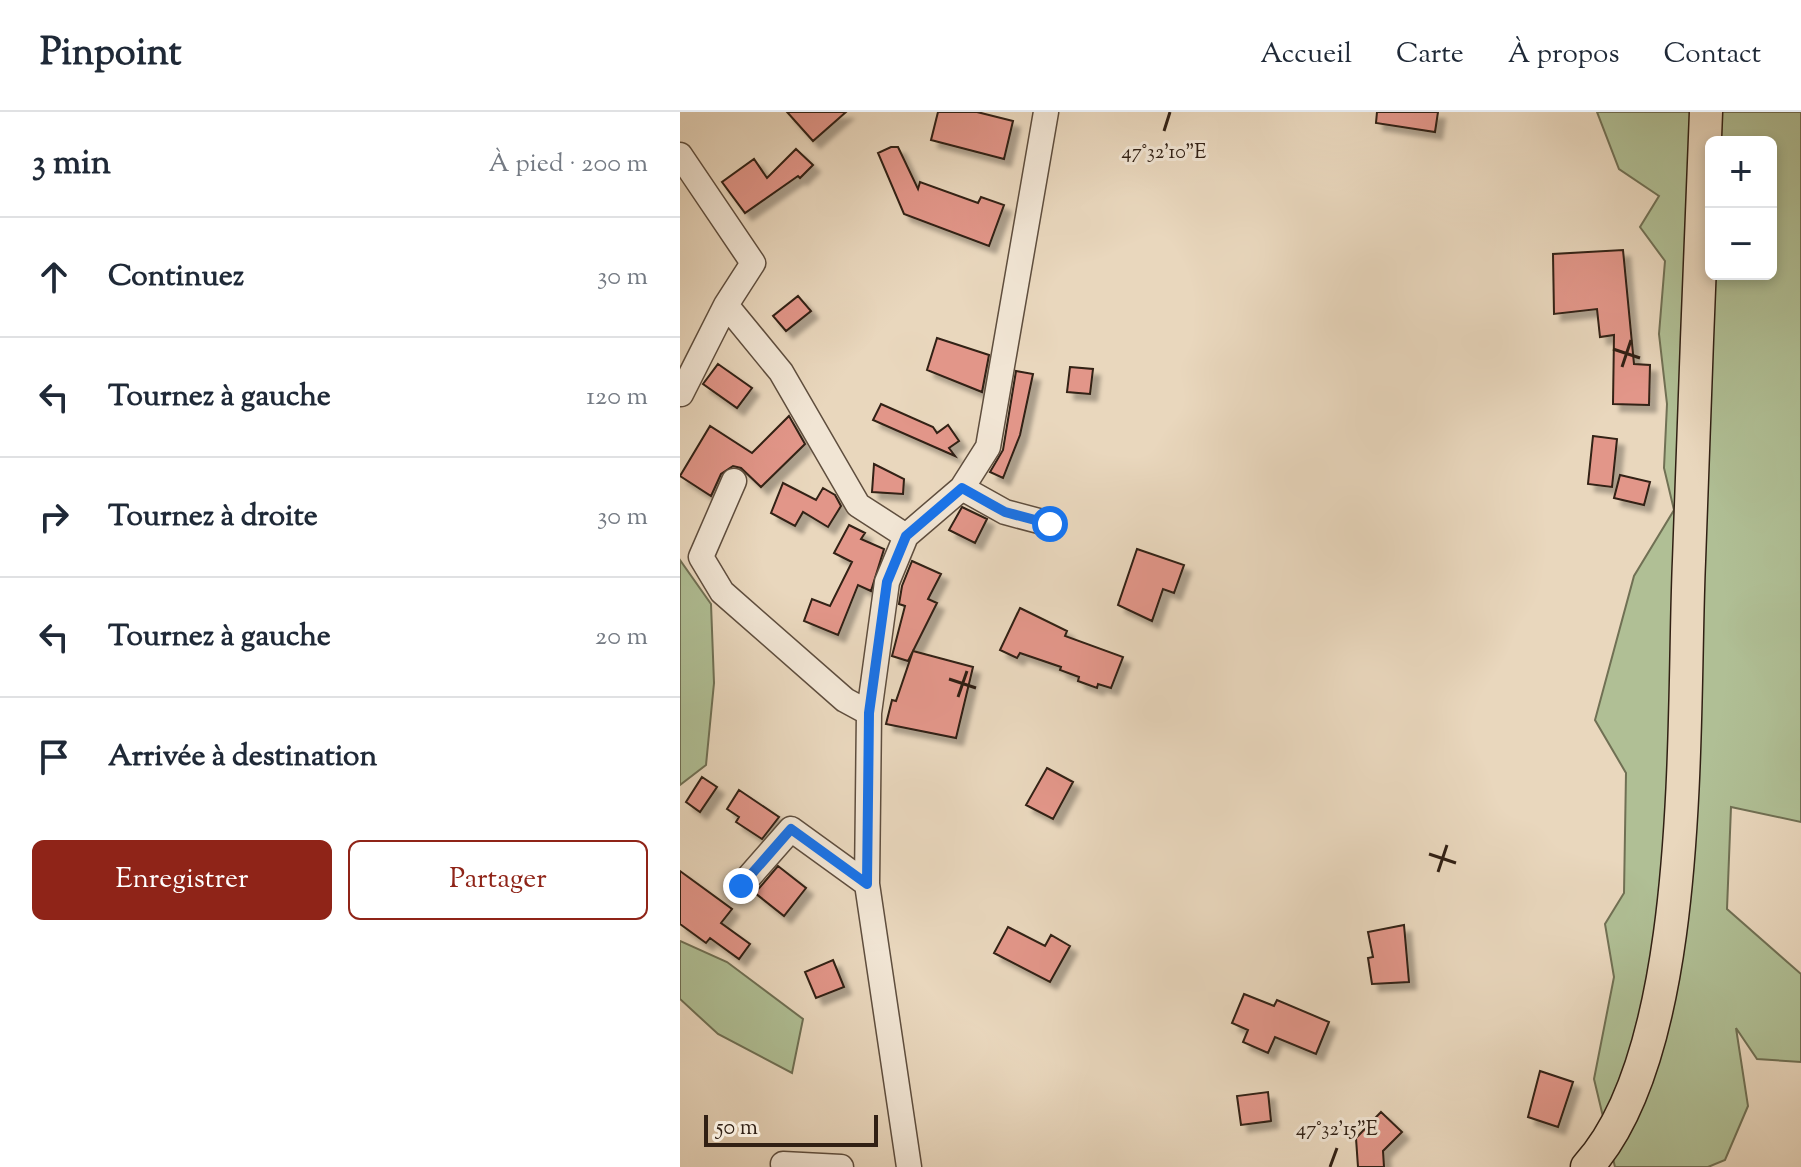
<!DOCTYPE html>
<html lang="fr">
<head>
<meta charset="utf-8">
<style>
	:root { --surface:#fff; --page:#f2f2f3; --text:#1f2937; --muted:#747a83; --line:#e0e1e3; --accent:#8f2418 }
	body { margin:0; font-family:"Sorts Mill Goudy",serif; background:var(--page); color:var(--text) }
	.controls { position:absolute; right:24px; top:24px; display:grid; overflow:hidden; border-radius:12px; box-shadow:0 4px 12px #0003 }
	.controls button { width:72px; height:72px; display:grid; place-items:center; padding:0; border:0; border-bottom:2px solid var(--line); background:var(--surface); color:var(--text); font:40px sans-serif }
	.scale { position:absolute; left:24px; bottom:20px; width:174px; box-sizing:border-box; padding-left:8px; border:4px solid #312014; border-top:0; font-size:22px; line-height:28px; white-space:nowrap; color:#312014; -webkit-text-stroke:6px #f1e5d4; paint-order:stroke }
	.stop { position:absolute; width:24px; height:24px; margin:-18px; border:6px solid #1a73e8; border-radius:50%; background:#fff }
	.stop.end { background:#1a73e8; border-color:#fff; box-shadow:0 2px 8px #0008 }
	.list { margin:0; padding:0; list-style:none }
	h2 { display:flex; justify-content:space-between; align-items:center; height:104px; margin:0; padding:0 32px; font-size:34px }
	h2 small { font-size:26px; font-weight:400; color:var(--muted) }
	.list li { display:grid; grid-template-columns:52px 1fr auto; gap:24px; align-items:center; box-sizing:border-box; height:120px; padding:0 32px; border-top:2px solid var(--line) }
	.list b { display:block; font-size:30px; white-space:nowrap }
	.list em { font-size:26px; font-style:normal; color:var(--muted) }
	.actions { display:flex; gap:16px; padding:24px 32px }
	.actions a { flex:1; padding:18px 0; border:2px solid var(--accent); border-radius:12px; text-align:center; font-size:28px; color:var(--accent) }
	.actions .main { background:var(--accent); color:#fff }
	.icon { flex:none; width:44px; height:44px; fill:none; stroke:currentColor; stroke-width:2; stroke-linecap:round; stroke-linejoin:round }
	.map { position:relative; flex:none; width:1121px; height:1055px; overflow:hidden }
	header { display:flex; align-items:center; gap:48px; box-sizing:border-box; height:112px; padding:0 40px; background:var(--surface); border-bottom:2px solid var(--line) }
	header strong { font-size:38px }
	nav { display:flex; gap:44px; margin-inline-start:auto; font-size:28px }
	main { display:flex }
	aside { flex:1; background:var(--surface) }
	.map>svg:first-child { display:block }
</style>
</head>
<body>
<header>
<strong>Pinpoint</strong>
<nav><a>Accueil</a><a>Carte</a><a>À propos</a><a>Contact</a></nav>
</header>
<main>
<aside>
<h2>3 min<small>À pied · 200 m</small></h2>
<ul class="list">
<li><svg class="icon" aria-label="ahead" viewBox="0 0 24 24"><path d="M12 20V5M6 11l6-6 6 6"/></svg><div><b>Continuez</b></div><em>30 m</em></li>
<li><svg class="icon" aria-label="left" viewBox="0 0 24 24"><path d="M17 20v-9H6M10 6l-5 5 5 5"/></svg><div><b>Tournez à gauche</b></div><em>120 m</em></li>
<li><svg class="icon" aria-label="right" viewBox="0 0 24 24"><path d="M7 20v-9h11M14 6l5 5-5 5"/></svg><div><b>Tournez à droite</b></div><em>30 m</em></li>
<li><svg class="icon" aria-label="left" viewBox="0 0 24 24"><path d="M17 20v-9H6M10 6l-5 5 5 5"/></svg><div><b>Tournez à gauche</b></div><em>20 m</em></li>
<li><svg class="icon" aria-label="arrive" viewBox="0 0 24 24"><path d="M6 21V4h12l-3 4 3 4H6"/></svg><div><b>Arrivée à destination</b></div></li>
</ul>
<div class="actions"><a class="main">Enregistrer</a><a>Partager</a></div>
</aside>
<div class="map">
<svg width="1121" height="1055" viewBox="0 0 1121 1055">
	<defs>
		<filter id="shadow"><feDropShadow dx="7" dy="7" stdDeviation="2" flood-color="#0004"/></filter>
	</defs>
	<rect width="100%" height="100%" fill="#e9d7bd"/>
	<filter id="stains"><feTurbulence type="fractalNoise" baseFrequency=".0025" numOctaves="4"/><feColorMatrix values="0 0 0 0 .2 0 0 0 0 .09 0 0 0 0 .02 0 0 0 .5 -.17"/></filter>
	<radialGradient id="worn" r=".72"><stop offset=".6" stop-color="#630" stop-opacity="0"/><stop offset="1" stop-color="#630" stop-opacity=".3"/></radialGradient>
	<path fill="#b0bf95" stroke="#707054" stroke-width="2" fill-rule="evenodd" d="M 917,0 L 1121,0 L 1121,710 L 1051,695 L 1047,797 L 1121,862 L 1121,950 L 1077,947 L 1056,916 L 1068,994 L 1045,1048 L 1028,1055 L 935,1055 L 914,967 L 934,865 L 925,812 L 944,781 L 946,661 L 915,608 L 954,464 L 994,398 L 984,356 L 987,292 L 979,222 L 985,149 L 960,115 L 979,84 L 939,57 ZM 1031,30 L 1091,30 L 1091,162 L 1031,162 Z
		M 0,448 L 31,492 L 34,571 L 26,653 L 0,673 Z
		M 0,829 L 47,850 L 123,907 L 112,961 L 38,922 L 0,887 Z"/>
	<path fill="#e29689" stroke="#312014" stroke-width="2" filter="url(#shadow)" d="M 107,0 L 166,0 L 133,29 Z
		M 258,0 L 297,0 L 333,9 L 324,47 L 251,28 Z
		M 697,0 L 758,0 L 755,20 L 696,11 Z
		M 211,35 L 218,35 L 238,77 L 240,70 L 298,91 L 301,85 L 324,93 L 309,134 L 224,102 L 198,41 Z
		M 116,37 L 133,53 L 120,66 L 118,64 L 65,101 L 42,70 L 74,47 L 87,66 Z
		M 943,138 L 954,252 L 970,253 L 969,293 L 933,292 L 934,223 L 920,225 L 917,197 L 874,202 L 873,142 Z
		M 118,184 L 131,199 L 106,219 L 93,204 Z
		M 257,226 L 309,243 L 302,280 L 247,258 Z
		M 38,252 L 72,276 L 57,296 L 23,272 Z
		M 390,255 L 413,257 L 410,282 L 387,280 Z
		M 336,259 L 353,262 L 340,323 L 323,366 L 310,360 L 323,338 Z
		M 201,292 L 253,315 L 257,321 L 268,313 L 279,329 L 269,336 L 275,344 L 193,308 Z
		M 109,304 L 125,332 L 81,375 L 61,356 L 53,354 L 41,362 L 31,384 L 0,364 L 30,314 L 72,341 Z
		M 913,324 L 937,327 L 932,375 L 908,372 Z
		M 194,352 L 224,367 L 223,382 L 192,380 Z
		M 940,363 L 970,370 L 964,393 L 934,386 Z
		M 103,371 L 136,388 L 143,376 L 155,383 L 161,394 L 148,415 L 123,400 L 115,414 L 91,401 Z
		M 282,395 L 307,407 L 295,431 L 269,418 Z
		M 169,413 L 185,421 L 181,427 L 204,437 L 191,479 L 178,473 L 158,523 L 124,509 L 132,487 L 150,494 L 172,450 L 154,441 Z
		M 457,437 L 504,453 L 494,481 L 483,477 L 472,509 L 438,493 Z
		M 232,449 L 261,462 L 248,487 L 257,491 L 228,549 L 212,544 L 225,494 L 219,492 L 222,474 Z
		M 340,496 L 387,519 L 385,524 L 443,545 L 431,576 L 418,572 L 417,576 L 398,569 L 399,565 L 380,558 L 381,555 L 340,541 L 337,546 L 320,538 Z
		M 233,539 L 293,555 L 276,626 L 206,612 L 212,588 L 216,589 Z
		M 367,656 L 393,670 L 373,707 L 346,693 Z
		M 22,665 L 37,675 L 20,700 L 6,690 Z
		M 59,678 L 99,705 L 82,727 L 56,710 L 59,705 L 47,697 Z
		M 98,754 L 126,776 L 104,804 L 75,781 Z
		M 0,759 L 52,797 L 41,811 L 70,832 L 59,847 L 30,826 L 26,831 L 0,812 Z
		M 724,813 L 729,870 L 692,872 L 688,846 L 693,845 L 688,820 Z
		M 328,815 L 365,834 L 371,823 L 390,834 L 370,870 L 314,841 Z
		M 153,848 L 164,875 L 136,886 L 125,860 Z
		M 564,882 L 594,894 L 597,888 L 649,910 L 636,942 L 595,925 L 588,941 L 563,930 L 568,918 L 552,911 Z
		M 860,959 L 893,970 L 878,1015 L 848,1005 Z
		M 588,980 L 591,1009 L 561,1013 L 557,984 Z
		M 701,1000 L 722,1020 L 703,1039 L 704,1055 L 678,1055 L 676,1026 Z"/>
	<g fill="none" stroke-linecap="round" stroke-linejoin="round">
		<defs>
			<path id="minor" d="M 0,43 L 73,151 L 46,193 L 101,260 L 178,393 L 226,424
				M 1,282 L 46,193
				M 54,369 L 21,445 L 42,480 L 165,588 L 189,601
				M 282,376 L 325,400 L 370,412
				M 61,774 L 111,717 L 187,772
				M 103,1052 L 161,1055
				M 229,1055 L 187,772 L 189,601 L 207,470 L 226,424 L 282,376 L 308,335 L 366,0"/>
			<path id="major" d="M 907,1055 C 1016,935 1002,608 1009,449 C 1014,299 1020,150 1026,0"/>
		</defs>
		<use href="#minor" stroke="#5f4e3e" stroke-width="27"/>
		<use href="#major" stroke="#312014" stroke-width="35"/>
		<use href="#minor" stroke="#f1e5d4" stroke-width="24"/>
		<use href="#major" stroke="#e9d7bd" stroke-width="32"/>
	</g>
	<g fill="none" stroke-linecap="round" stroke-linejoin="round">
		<path stroke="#1a73e8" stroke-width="10" d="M 61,774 L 111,717 L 187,772 L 189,601 L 207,470 L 226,424 L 282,376 L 325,400 L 370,412"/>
	</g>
	<path fill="none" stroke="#312014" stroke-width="3" d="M 484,19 L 490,0M 933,237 L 960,246M 942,255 L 951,228M 269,567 L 296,576M 278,585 L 287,559M 749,742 L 776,751M 758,760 L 767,733M 650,1055 L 657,1036"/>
	<g font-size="20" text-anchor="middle" fill="#312014" stroke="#f1e5d4" stroke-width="6" stroke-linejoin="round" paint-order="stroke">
		<text x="484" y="46">47°32'10"E</text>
		<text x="657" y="1023">47°32'15"E</text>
	</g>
	<rect width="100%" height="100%" filter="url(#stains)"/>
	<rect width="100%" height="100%" fill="url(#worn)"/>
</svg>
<div class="controls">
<button>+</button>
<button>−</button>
</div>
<div class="scale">50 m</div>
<div class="stop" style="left:370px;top:412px"></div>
<div class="stop end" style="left:61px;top:774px"></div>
</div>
</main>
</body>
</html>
